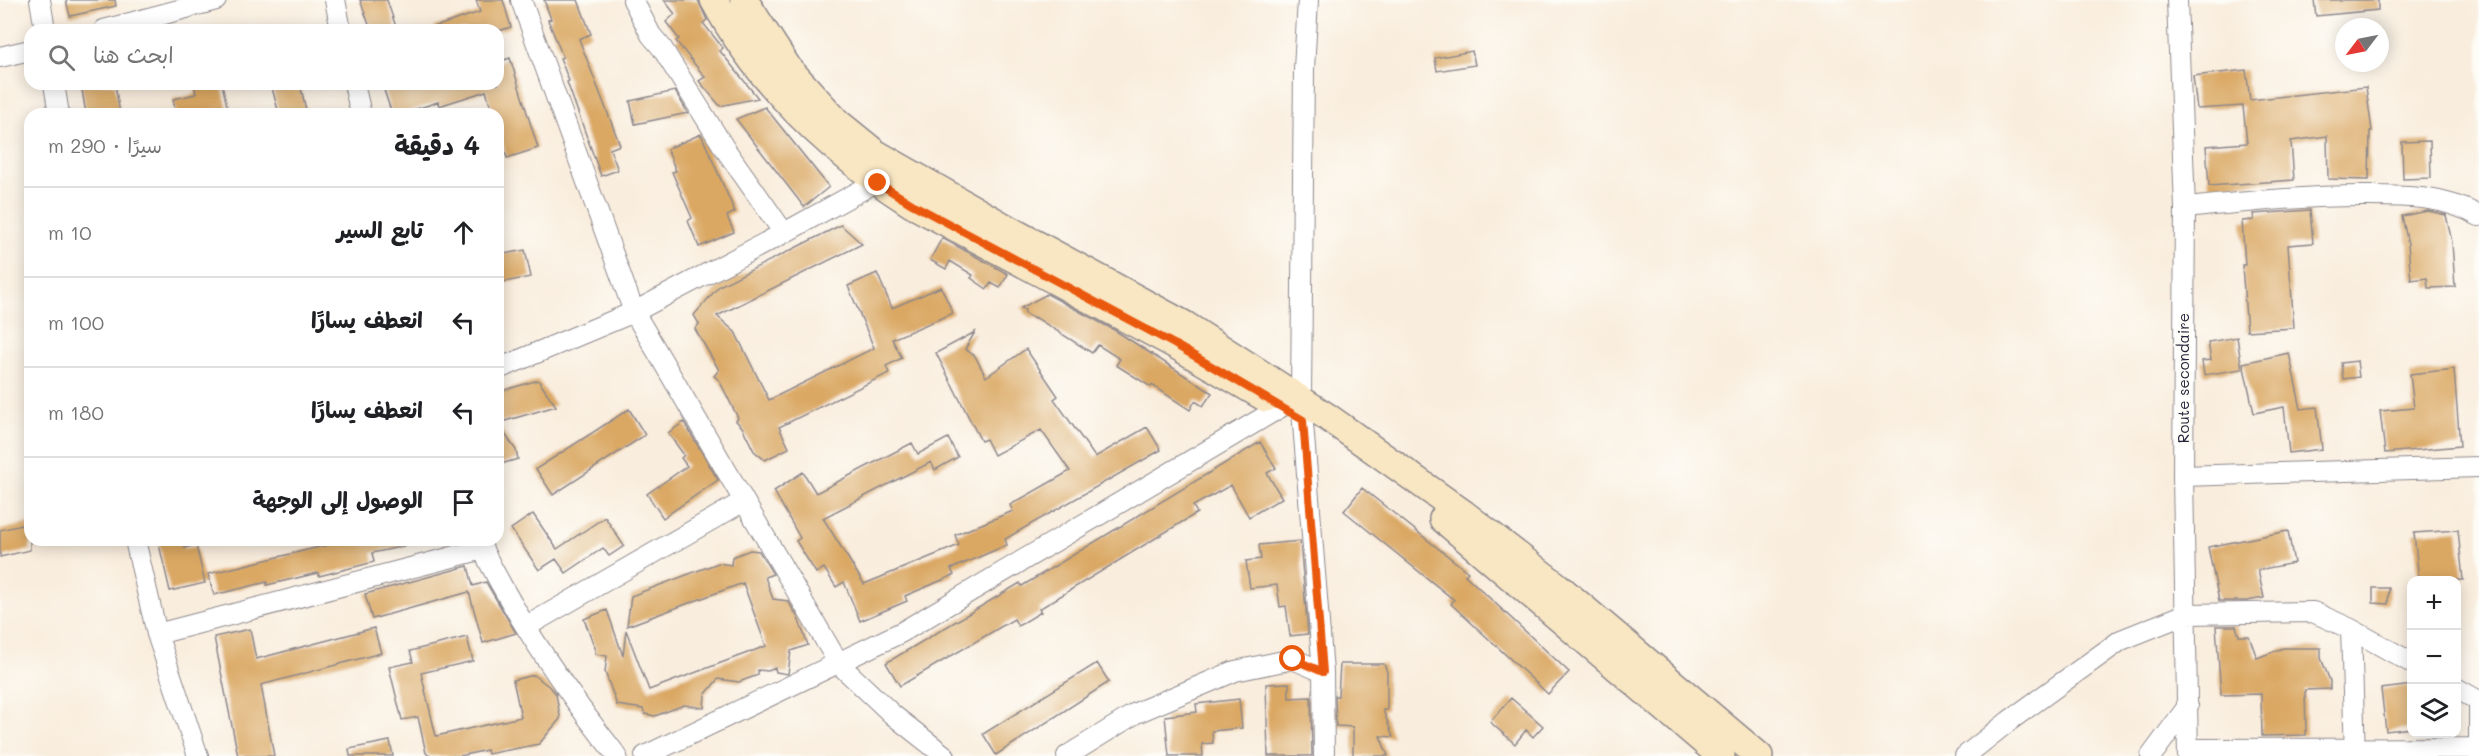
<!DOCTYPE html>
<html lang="ar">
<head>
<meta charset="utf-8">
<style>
	:root { --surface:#fff; --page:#f6f6f6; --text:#202124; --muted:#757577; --line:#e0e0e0 }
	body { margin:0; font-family:Mali,"Playpen Sans Arabic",sans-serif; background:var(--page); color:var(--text); direction:rtl }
	.controls { position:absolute; right:18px; bottom:18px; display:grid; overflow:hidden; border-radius:12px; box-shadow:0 3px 15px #0003 }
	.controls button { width:54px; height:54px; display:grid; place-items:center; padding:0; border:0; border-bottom:2px solid var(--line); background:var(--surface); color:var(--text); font:30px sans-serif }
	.compass { position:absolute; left:2335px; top:18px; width:54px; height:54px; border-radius:50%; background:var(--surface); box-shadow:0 3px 15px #0003; rotate:238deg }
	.stop { position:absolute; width:18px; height:18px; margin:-14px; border:4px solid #ea580c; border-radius:50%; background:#fff }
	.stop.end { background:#ea580c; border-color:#fff; box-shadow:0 2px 6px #0008 }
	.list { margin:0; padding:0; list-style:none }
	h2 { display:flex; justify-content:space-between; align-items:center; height:78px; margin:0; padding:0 24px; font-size:26px }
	h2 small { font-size:20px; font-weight:400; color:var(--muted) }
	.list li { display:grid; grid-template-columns:39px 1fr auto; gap:18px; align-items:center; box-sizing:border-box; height:90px; padding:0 24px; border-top:2px solid var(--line) }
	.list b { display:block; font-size:22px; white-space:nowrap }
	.list em { font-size:20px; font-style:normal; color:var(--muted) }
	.icon { flex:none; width:33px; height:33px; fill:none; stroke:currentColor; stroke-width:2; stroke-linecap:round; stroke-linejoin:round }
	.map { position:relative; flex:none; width:2479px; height:756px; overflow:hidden; direction:ltr }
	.search { position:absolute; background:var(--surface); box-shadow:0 3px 15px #0003; left:24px; top:24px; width:480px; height:66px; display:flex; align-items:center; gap:15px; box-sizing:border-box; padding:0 21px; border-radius:18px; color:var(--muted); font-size:22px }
	.panel { position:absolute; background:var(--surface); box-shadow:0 3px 15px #0003; left:24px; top:108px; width:480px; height:438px; border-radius:18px; direction:rtl }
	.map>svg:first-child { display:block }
</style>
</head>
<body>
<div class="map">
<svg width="2479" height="756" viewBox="0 0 2479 756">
	<rect width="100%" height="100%" fill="#fdfcf7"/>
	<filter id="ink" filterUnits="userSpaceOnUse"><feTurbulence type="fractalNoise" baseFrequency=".0167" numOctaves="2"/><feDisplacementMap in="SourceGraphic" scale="12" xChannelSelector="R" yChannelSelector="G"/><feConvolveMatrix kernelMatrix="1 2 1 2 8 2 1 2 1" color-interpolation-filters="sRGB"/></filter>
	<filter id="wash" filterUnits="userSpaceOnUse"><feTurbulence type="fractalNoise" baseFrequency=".008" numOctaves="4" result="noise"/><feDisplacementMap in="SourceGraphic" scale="24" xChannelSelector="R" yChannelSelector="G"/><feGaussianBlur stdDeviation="1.35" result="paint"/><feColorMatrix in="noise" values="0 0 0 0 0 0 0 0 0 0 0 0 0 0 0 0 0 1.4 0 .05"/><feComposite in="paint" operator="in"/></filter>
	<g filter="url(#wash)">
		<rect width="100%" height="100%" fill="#f9eddd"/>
		<g id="blocks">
			<path fill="#daa864" d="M 66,0 L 115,0 L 116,6 L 70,16 Z
				M 360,0 L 387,0 L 397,30 L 371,30 Z
				M 476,0 L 503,0 L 511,27 L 502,30 L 435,30 L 434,27 L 480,12 Z
				M 544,0 L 578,0 L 591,34 L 579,39 L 620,145 L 610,149 L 618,170 L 601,176 L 567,82 L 569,81 L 560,58 L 563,57 L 548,20 L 551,19 Z
				M 664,0 L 698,0 L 707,20 L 703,23 L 723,48 L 720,51 L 758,98 L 720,106 L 699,81 L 705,77 L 676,41 L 679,39 L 666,22 L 675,14 Z
				M 2314,0 L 2378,0 L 2378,10 L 2316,16 Z
				M 1472,51 L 1475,65 L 1437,71 L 1435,58 Z
				M 510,58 L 538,148 L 507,158 L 498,129 L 498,114 L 493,114 L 486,91 L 439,106 L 438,102 L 401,114 L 392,114 L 382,84 L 498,84 L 498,62 Z
				M 2246,70 L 2250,100 L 2366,87 L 2372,131 L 2370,131 L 2369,180 L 2328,179 L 2327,136 L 2291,141 L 2294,180 L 2209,186 L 2206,146 L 2247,143 L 2243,106 L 2197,109 L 2193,76 Z
				M 81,84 L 115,84 L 120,114 L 86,114 Z
				M 194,84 L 222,84 L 228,110 L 209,114 L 176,114 L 173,99 L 196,94 Z
				M 271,84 L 300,84 L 307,114 L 279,114 Z
				M 675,91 L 688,113 L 635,124 L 630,101 Z
				M 765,107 L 829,187 L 804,207 L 736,119 Z
				M 701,134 L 735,212 L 727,216 L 734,232 L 699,247 L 688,221 L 692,218 L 672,172 L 676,171 L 667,149 Z
				M 2430,141 L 2431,178 L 2403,179 L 2402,142 Z
				M 2310,210 L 2313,243 L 2288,245 L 2294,328 L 2247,331 L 2242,265 L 2245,265 L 2242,221 L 2254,220 L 2253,214 Z
				M 2428,211 L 2446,215 L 2452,242 L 2455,287 L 2428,288 L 2427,278 L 2411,280 L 2408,244 L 2402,216 Z
				M 841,225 L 862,244 L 717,316 L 735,332 L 769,400 L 874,348 L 848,286 L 877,273 L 892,308 L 941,287 L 953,313 L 892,339 L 902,358 L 886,366 L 889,373 L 779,427 L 789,448 L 765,460 L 754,451 L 742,427 L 736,421 L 738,418 L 719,380 L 714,376 L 719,370 L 695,329 L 699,324 L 694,315 L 719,286 Z
				M 942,238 L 1008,274 L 1000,288 L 991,283 L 987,289 L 971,278 L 973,275 L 950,261 L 946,269 L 930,260 Z
				M 525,250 L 531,277 L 498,283 L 498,255 Z
				M 1047,294 L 1116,331 L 1212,393 L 1203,406 L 1195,401 L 1190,410 L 1152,385 L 1151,387 L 1116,365 L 1120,359 L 1098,345 L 1092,353 L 1035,317 L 1034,319 L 1025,313 L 1025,310 L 1021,308 Z
				M 975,332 L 965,349 L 975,356 L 986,377 L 1026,349 L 1058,396 L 1054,399 L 1095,457 L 1147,427 L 1161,450 L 1005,539 L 1007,545 L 951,569 L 954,575 L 905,596 L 907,601 L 860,621 L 844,582 L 836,587 L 824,568 L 816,573 L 796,541 L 800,538 L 774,491 L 803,472 L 816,493 L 912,443 L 918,454 L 948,438 L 958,457 L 935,470 L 931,462 L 823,518 L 864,584 L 959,545 L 955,535 L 1013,511 L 1010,505 L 1070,471 L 1041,430 L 994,455 L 986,439 L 981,441 L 936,353 Z
				M 2237,337 L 2242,369 L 2204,375 L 2202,361 L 2211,360 L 2208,342 Z
				M 2289,353 L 2301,409 L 2317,407 L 2322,449 L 2289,453 L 2284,407 L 2254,413 L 2243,363 Z
				M 2357,361 L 2359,377 L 2343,379 L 2341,363 Z
				M 2454,369 L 2460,446 L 2385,453 L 2380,411 L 2414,408 L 2410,374 Z
				M 538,380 L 556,406 L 498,423 L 498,392 Z
				M 629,409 L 645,435 L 553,495 L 536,469 Z
				M 684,422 L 718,480 L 663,518 L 647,494 L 687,466 L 681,458 L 684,455 L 668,433 Z
				M 498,424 L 516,450 L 518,459 L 498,465 Z
				M 1260,442 L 1276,468 L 1267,473 L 1282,498 L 1249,517 L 1231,485 L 1193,506 L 1197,513 L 1039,609 L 1041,612 L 1018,626 L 1014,619 L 900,686 L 886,663 L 1020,583 L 1022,586 Z
				M 1362,488 L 1468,572 L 1465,575 L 1569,672 L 1548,694 L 1451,604 L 1454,600 L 1344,511 Z
				M 533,514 L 557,549 L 605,517 L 624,546 L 609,556 L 603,548 L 566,573 L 556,559 L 539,570 L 511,529 Z
				M 30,523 L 30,550 L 0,557 L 0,530 Z
				M 2458,530 L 2463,580 L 2419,580 L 2414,533 Z
				M 2288,531 L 2294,563 L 2258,570 L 2264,598 L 2247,601 L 2219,601 L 2208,547 Z
				M 158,540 L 183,540 L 185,548 L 196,545 L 205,583 L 170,591 Z
				M 348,540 L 404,540 L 405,546 L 372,553 L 374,562 L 319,576 L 318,573 L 267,585 L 267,582 L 214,595 L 208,574 Z
				M 1300,541 L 1308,634 L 1290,636 L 1286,606 L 1280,607 L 1277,585 L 1250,588 L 1246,561 L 1261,559 L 1259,545 Z
				M 750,550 L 759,551 L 773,574 L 765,577 L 773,599 L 788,601 L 798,618 L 808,645 L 791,651 L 788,674 L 776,672 L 775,668 L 768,671 L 758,670 L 758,675 L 739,682 L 718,679 L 705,695 L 704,708 L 684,705 L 655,716 L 645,714 L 643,709 L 617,705 L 605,672 L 607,656 L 595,654 L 595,648 L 584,619 L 607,610 L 623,656 L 626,630 L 649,690 L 766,646 L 743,583 L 627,626 L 631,596 L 718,563 L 731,565 L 732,557 Z
				M 468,566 L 473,586 L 486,582 L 516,633 L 483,643 L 469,592 L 372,619 L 365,594 Z
				M 2373,588 L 2389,588 L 2388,604 L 2373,603 Z
				M 2216,626 L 2236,626 L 2239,636 L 2249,636 L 2257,658 L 2283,648 L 2321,648 L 2321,658 L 2330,681 L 2330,689 L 2305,690 L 2306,735 L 2262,736 L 2261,694 L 2221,695 Z
				M 374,628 L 381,653 L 261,685 L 274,756 L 238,756 L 214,637 L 250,629 L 256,659 Z
				M 467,637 L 473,661 L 421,673 L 436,736 L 521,717 L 513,680 L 534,675 L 551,688 L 556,694 L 560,716 L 560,719 L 539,744 L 488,754 L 487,750 L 460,756 L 430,756 L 426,753 L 418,717 L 402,720 L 389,667 L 413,662 L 410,651 Z
				M 1097,663 L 1109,682 L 996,755 L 983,734 Z
				M 1340,664 L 1384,664 L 1387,672 L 1387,710 L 1383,710 L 1393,737 L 1380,736 L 1388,756 L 1353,756 L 1353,727 L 1336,726 L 1335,696 L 1338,696 Z
				M 1289,683 L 1289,698 L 1311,697 L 1312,756 L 1268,756 L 1266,684 Z
				M 2412,685 L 2412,728 L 2386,731 L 2381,689 Z
				M 1511,698 L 1543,726 L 1533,737 L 1526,730 L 1515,744 L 1490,722 Z
				M 1239,699 L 1242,728 L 1212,731 L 1213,743 L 1202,744 L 1203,756 L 1169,756 L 1165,716 L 1197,712 L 1196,704 Z
				M 390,741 L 393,756 L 350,756 L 349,749 Z"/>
		</g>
	</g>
	<g filter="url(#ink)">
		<use href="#blocks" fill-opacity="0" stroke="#8e888c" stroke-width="1.5"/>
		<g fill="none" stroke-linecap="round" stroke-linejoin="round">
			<defs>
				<path id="street" d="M 40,0 L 45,30
					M 335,0 L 341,30
					M 521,0 L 634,312 L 839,664 L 893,715 L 945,756
					M 633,0 L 651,35 L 662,48 L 725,149 L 784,233
					M 1308,0 L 1304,69 L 1301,399 L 1323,672 L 1324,756
					M 2177,0 L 2185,208 L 2183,476 L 2188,756
					M 104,30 L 216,0
					M 0,57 L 30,50
					M 54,84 L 59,114
					M 354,84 L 361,114
					M 2185,208 C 2245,202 2304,196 2363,196 C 2404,196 2442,195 2479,216
					M 498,369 L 634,312 L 784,233 L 887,176
					M 2183,476 L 2479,467
					M 135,540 L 157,634 L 198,756
					M 478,540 C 515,617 564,689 617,756
					M 527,626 L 744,501
					M 2351,629 L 2355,756
					M 157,634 L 483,549
					M 2456,688 L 2479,701
					M 2188,749 L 2479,748
					M 645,756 L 902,632 L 1281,407
					M 1067,756 L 1136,713 L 1235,671 L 1293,659 L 1323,672
					M 1965,756 L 2009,721 L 2121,640 L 2186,614 L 2313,612 L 2351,629 L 2412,663
					M 2151,756 L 2188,706
					M 2479,756 L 2479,701"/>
				<path id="secondary" d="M 714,0 C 760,86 830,152 912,204 L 1174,344 L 1266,398
					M 744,0 L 788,68 L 838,123 L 875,153 L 1008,229 L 1185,325 L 1326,416 L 1464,514 L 1556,585 L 1759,756
					M 1443,519 L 1721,756"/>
			</defs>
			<use href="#street" stroke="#8e888c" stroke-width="22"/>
			<use href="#secondary" stroke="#8e888c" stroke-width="30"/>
			<use href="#street" stroke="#fff" stroke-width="20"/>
			<use href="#secondary" stroke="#f9e7c3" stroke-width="27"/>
		</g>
	</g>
	<g fill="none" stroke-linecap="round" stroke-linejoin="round" filter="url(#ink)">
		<path stroke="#ea580c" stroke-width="8" d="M 878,183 L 912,204 L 1174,344 L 1303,420 L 1323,672 L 1293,659"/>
	</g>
	<g text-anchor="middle" stroke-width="4.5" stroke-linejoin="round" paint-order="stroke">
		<g font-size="15" fill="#22223b" stroke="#fdfcf7">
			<text transform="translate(2184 378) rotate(-90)" y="5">Route secondaire</text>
		</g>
	</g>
</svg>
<div class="controls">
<button>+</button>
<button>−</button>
<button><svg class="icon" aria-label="layers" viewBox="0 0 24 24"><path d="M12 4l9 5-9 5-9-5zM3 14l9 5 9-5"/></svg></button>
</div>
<svg class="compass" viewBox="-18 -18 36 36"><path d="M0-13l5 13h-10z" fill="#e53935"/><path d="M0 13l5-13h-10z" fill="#757577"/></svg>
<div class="stop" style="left:1293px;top:659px"></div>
<div class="stop end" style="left:878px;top:183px"></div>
<div class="search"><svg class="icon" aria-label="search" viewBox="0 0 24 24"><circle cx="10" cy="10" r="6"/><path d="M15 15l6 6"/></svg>ابحث هنا</div>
<section class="panel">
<h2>4 دقيقة<small>سيرًا · 290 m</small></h2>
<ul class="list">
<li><svg class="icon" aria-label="ahead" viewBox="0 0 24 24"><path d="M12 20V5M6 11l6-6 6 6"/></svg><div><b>تابع السير</b></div><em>10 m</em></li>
<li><svg class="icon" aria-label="left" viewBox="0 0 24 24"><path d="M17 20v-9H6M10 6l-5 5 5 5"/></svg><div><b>انعطف يسارًا</b></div><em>100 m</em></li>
<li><svg class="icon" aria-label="left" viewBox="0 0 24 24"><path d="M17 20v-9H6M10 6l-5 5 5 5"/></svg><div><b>انعطف يسارًا</b></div><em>180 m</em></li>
<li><svg class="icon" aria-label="arrive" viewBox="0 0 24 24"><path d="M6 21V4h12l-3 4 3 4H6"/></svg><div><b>الوصول إلى الوجهة</b></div></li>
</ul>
</section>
</div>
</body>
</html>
